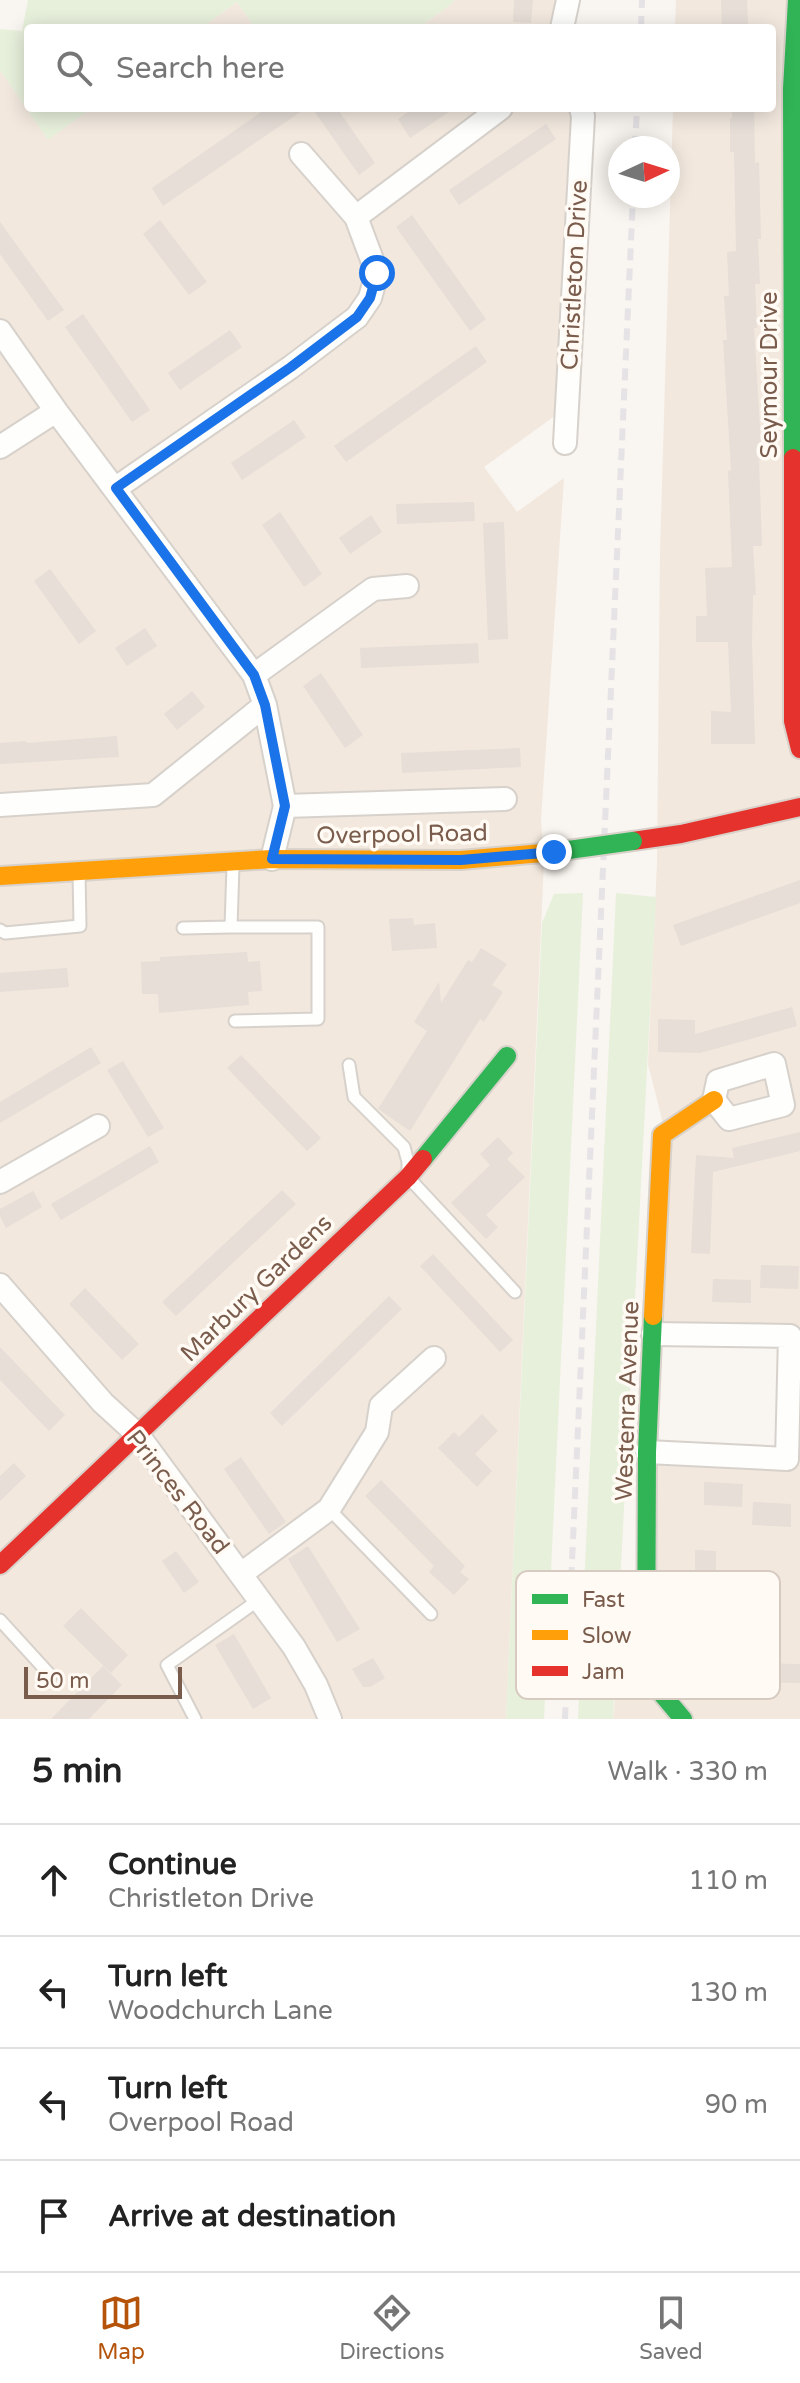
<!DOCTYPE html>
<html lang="en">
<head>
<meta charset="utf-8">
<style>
	:root { --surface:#fff; --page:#f2f2f2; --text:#222; --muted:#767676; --line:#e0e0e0; --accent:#b45309 }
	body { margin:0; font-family:"Varela Round",sans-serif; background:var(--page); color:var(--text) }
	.compass { position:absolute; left:608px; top:136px; width:72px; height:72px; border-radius:50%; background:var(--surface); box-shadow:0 4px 20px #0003; rotate:86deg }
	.scale { position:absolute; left:24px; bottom:20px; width:158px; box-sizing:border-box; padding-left:8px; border:4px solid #7a5c4d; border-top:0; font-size:22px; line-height:28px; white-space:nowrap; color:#7a5c4d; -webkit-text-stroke:6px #fffaf3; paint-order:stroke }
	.stop { position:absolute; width:24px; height:24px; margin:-18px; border:6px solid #1a73e8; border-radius:50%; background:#fff }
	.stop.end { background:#1a73e8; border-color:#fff; box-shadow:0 2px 8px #0008 }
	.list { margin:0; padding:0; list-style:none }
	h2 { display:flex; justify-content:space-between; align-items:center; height:104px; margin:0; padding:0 32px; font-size:34px }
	h2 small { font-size:26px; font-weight:400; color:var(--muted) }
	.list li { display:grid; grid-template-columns:52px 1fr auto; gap:24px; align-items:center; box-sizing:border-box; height:112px; padding:0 32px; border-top:2px solid var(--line) }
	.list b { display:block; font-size:30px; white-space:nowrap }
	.list p { margin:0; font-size:26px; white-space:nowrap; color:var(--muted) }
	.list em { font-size:26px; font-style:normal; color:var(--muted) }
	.icon { flex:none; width:44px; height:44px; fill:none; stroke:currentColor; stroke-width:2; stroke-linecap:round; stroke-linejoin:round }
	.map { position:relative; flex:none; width:800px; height:1719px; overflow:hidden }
	.search { position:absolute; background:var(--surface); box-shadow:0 4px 20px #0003; left:24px; right:24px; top:24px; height:88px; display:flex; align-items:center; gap:20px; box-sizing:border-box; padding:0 28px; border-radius:8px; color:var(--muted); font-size:30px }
	.sheet { height:552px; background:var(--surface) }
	nav { display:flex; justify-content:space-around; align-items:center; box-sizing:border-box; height:112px; border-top:2px solid var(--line); background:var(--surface); font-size:22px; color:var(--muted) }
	nav a { display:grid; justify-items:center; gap:4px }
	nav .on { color:var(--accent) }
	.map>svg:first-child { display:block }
</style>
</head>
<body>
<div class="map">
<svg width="800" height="1719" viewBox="0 0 800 1719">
	<rect width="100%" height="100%" fill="#f9f5f0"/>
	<path fill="#f2e8de" d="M 454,0 L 561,0 L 557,28 L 418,28 L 453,3 Z
		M 676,0 L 800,0 L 800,1719 L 613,1719 L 617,1676 L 646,1675 L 650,1458 L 789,1464 L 793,1330 L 658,1330 L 667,1139 L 648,1064 L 657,863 L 660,554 L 673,108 L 772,108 L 772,28 L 675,28 Z
		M 237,2 L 255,28 L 201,28 Z
		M 0,70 L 48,139 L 91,108 L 576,108 L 556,415 L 484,467 L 517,512 L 564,478 L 541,820 L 544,860 L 506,1719 L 0,1719 Z"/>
	<path fill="#e7f0db" d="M 28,0 L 454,0 L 453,3 L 418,28 L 255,28 L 237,2 L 201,28 L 28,28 L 28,108 L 91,108 L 48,140 L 0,70 L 0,29 L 22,31 Z
		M 583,893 L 544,1719 L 506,1719 L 542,923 L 554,894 Z
		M 616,893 L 656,897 L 613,1719 L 578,1719 Z"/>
	<path fill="#e6ded7" d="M 514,0 L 533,0 L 531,23 L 513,22 Z
		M 721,0 L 747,0 L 748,28 L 722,28 Z
		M 267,108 L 306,108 L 163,206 L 152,188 Z
		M 312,108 L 337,108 L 375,163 L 359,175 Z
		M 414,108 L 455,108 L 410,138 L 398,119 Z
		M 732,108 L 754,108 L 755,163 L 759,162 L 761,239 L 758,239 L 760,284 L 755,284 L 757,328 L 754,328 L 762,460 L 759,460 L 762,546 L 753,546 L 756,595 L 753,595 L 752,642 L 755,744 L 711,744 L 711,711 L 731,712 L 728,642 L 696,642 L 696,616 L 707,616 L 705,568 L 732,567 L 728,471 L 731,470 L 723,340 L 727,340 L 724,296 L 729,296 L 727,252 L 736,251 L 734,152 L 730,152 L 730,118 L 732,118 Z
		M 546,124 L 556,139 L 459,205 L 449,190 Z
		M 412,215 L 486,319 L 470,331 L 396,227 Z
		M 160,220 L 207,282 L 189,295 L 143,234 Z
		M 0,222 L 64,310 L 48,321 L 0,254 Z
		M 83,314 L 150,410 L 132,422 L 65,327 Z
		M 230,330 L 242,347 L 180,390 L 168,373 Z
		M 476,346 L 487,362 L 346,462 L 334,446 Z
		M 294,420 L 306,437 L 242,480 L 231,463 Z
		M 474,502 L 475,521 L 397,524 L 396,504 Z
		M 280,512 L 322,574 L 304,587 L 262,525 Z
		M 371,515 L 382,532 L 350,554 L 339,538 Z
		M 504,522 L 508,639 L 488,640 L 483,523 Z
		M 50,569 L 96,631 L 79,644 L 34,581 Z
		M 145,628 L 157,646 L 127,666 L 115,648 Z
		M 478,643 L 479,663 L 361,668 L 360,648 Z
		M 321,673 L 363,735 L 345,748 L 303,686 Z
		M 192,691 L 205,707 L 177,730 L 164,714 Z
		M 117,736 L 119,757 L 0,764 L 0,743 L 26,741 L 27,743 Z
		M 520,748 L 521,767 L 402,773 L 401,753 Z
		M 800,880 L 800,903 L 681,946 L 673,925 Z
		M 413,918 L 414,925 L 435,923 L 437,948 L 392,951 L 389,919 Z
		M 481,948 L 507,964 L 492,985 L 503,992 L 484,1022 L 480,1019 L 410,1131 L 378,1109 L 427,1031 L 414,1022 L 439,982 L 441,1003 L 468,960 L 472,962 Z
		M 247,952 L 248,962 L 260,961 L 262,991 L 248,992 L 249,1005 L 159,1013 L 158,994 L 142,994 L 141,962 L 160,961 L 160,957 Z
		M 67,968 L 69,987 L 0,992 L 0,973 Z
		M 792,1007 L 797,1026 L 700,1053 L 658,1052 L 658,1019 L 695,1020 L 695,1034 Z
		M 91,1047 L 101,1063 L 0,1123 L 0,1102 Z
		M 241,1055 L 321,1138 L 307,1151 L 227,1068 Z
		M 123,1061 L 164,1128 L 148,1137 L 107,1070 Z
		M 800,1132 L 800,1151 L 713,1172 L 710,1254 L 691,1253 L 696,1155 L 734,1158 L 732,1148 Z
		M 498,1137 L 513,1153 L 507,1159 L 525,1177 L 486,1215 L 498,1227 L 486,1239 L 451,1203 L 490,1165 L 480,1154 Z
		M 150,1146 L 159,1162 L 61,1220 L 51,1204 Z
		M 282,1190 L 296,1204 L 176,1316 L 162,1302 Z
		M 33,1191 L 42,1207 L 6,1228 L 0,1216 L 0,1209 Z
		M 433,1254 L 513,1340 L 500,1352 L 420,1266 Z
		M 761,1265 L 799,1266 L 798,1289 L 760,1288 Z
		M 713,1279 L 751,1280 L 751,1303 L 712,1302 Z
		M 85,1288 L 139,1344 L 122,1360 L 69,1304 Z
		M 389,1296 L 402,1309 L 282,1426 L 270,1413 Z
		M 0,1347 L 65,1415 L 49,1431 L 0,1380 Z
		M 482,1414 L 498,1431 L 475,1454 L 492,1471 L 477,1487 L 438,1448 L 454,1432 L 459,1437 Z
		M 241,1457 L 286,1522 L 269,1534 L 224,1469 Z
		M 14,1463 L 26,1476 L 0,1501 L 0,1476 Z
		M 381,1480 L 465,1566 L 460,1572 L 469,1579 L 454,1595 L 429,1572 L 434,1566 L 365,1496 Z
		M 704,1482 L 743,1484 L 742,1507 L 704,1505 Z
		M 753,1502 L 791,1504 L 791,1527 L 752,1525 Z
		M 308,1546 L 360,1629 L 337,1642 L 288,1559 Z
		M 695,1550 L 716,1551 L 716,1590 L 695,1590 Z
		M 176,1551 L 199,1582 L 184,1593 L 162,1561 Z
		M 81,1608 L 128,1655 L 111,1673 L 63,1626 Z
		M 234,1634 L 271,1698 L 253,1709 L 215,1645 Z
		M 373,1658 L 385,1678 L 370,1687 L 363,1687 L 352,1669 Z
		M 686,1662 L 800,1664 L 800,1683 L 686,1681 Z
		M 103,1666 L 122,1685 L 89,1719 L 51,1719 Z"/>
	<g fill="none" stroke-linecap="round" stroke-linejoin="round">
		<defs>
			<path id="lane" d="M 231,927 L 318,927 L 318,1019 L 235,1021
				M 183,928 L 231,927 L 233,866
				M 0,930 L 5,933 L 80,926 L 79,872
				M 349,1065 L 354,1097 L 404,1147 L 408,1162 L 408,1177 L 515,1292
				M 329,1509 L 431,1614
				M 0,1620 L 51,1676
				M 195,1719 L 167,1665 L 260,1599"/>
			<path id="street" d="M 562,28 L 568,0
				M 301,154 L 356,217
				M 0,331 L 56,411 L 254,675 L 265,705 L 285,806 L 272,859
				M 565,443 L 583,116 L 581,108
				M 0,447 L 56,411
				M 116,488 L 291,367 L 357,317 L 370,298 L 377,273 L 356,217 L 501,108
				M 254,675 L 373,589 L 407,586
				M 0,805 L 153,795 L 265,705
				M 285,806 L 505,799
				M 774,1064 L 783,1105 L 729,1119 L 714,1100 L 718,1081 Z
				M 0,1182 L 98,1126
				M 0,1285 L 103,1403 L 138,1435 L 294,1647 L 316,1685 L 330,1719
				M 647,1452 L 787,1459 L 790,1336 L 653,1334
				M 241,1574 L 329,1509 L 377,1432 L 381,1406 L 434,1358"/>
			<path id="fast" d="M 793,458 L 792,89 L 797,0
				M 423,1159 L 507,1056
				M 653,1316 L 647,1452 L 646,1675 L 683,1719"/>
			<path id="slow" d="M 0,876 L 272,859 L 461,860 L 554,852
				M 653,1316 L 662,1135 L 714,1100"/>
			<path id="jam" d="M 793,458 L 793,721 L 800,749
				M 633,841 L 681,834 L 800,807
				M 0,1565 L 408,1177 L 423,1159"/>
		</defs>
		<use href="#lane" stroke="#d7d1cb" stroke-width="15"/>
		<use href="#street" stroke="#d7d1cb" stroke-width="26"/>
		<use href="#fast" stroke="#d9d2cb" stroke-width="22"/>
		<use href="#slow" stroke="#d9d2cb" stroke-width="22"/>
		<use href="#jam" stroke="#d9d2cb" stroke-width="22"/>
		<use href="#lane" stroke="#fefefd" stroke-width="11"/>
		<use href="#street" stroke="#fefefd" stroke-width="22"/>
		<use href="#fast" stroke="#30b455" stroke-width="18"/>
		<use href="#slow" stroke="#ff9f0a" stroke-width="18"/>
		<use href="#jam" stroke="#e5322d" stroke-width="18"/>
		<path stroke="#e6e3e7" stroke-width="6" stroke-dasharray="12 8" stroke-linecap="butt" d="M 641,28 L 642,0
			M 635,148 L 637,108
			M 565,1719 L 633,196"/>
		<defs>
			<path id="fast-bridge" d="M 554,852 L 633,841"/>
		</defs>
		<use href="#fast-bridge" stroke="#d9d2cb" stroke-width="22" stroke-linecap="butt"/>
		<use href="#fast-bridge" stroke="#30b455" stroke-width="18"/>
	</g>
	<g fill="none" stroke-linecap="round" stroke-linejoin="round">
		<path stroke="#1a73e8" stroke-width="10" d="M 377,273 L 370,298 L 357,317 L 291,367 L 116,488 L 254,675 L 265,705 L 285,806 L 272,859 L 461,860 L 554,852"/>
	</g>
	<g text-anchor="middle" stroke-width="7" stroke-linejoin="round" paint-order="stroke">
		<g font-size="24" fill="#7a5c4d" stroke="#fffaf3">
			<text transform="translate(574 275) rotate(-87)" y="8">Christleton Drive</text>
			<text transform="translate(769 375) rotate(-90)" y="8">Seymour Drive</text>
			<text transform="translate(402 834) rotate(-1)" y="8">Overpool Road</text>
			<text transform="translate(256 1288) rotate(-44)" y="8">Marbury Gardens</text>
			<text transform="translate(627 1401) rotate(-88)" y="8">Westenra Avenue</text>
			<text transform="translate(178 1492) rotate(52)" y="8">Princes Road</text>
		</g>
	</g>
	<rect x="516" y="1571" width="264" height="128" rx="12" fill="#fffaf3" stroke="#d7cbc1" stroke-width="2"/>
	<rect x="532" y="1594" width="36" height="10" fill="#30b455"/>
	<rect x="532" y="1630" width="36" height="10" fill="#ff9f0a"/>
	<rect x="532" y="1666" width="36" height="10" fill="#e5322d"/>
	<g font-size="22" fill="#7a5c4d">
		<text x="582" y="1607">Fast</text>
		<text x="582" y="1643">Slow</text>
		<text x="582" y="1679">Jam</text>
	</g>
</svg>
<svg class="compass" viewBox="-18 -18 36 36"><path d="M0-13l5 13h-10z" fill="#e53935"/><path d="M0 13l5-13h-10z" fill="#767676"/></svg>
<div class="scale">50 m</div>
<div class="stop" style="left:377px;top:273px"></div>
<div class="stop end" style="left:554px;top:852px"></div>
<div class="search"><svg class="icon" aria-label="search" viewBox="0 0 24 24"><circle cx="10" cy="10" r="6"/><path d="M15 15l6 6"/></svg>Search here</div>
</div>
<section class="sheet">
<h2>5 min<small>Walk · 330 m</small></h2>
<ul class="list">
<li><svg class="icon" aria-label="ahead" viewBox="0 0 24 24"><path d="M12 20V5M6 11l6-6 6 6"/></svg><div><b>Continue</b><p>Christleton Drive</p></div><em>110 m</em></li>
<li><svg class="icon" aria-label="left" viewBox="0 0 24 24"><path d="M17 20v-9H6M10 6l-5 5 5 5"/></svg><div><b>Turn left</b><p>Woodchurch Lane</p></div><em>130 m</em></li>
<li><svg class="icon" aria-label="left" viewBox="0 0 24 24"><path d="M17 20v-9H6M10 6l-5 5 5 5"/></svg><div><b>Turn left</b><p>Overpool Road</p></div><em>90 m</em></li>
<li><svg class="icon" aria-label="arrive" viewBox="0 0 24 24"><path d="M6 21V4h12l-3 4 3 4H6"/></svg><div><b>Arrive at destination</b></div></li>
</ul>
</section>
<nav>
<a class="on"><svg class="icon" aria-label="map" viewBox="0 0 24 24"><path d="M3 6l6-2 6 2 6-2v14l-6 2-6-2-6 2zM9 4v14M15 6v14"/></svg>Map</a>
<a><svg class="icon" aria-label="directions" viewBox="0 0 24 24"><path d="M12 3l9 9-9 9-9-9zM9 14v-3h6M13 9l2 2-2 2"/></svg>Directions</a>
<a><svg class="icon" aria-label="saved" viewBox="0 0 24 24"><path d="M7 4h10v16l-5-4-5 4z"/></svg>Saved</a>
</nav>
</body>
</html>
